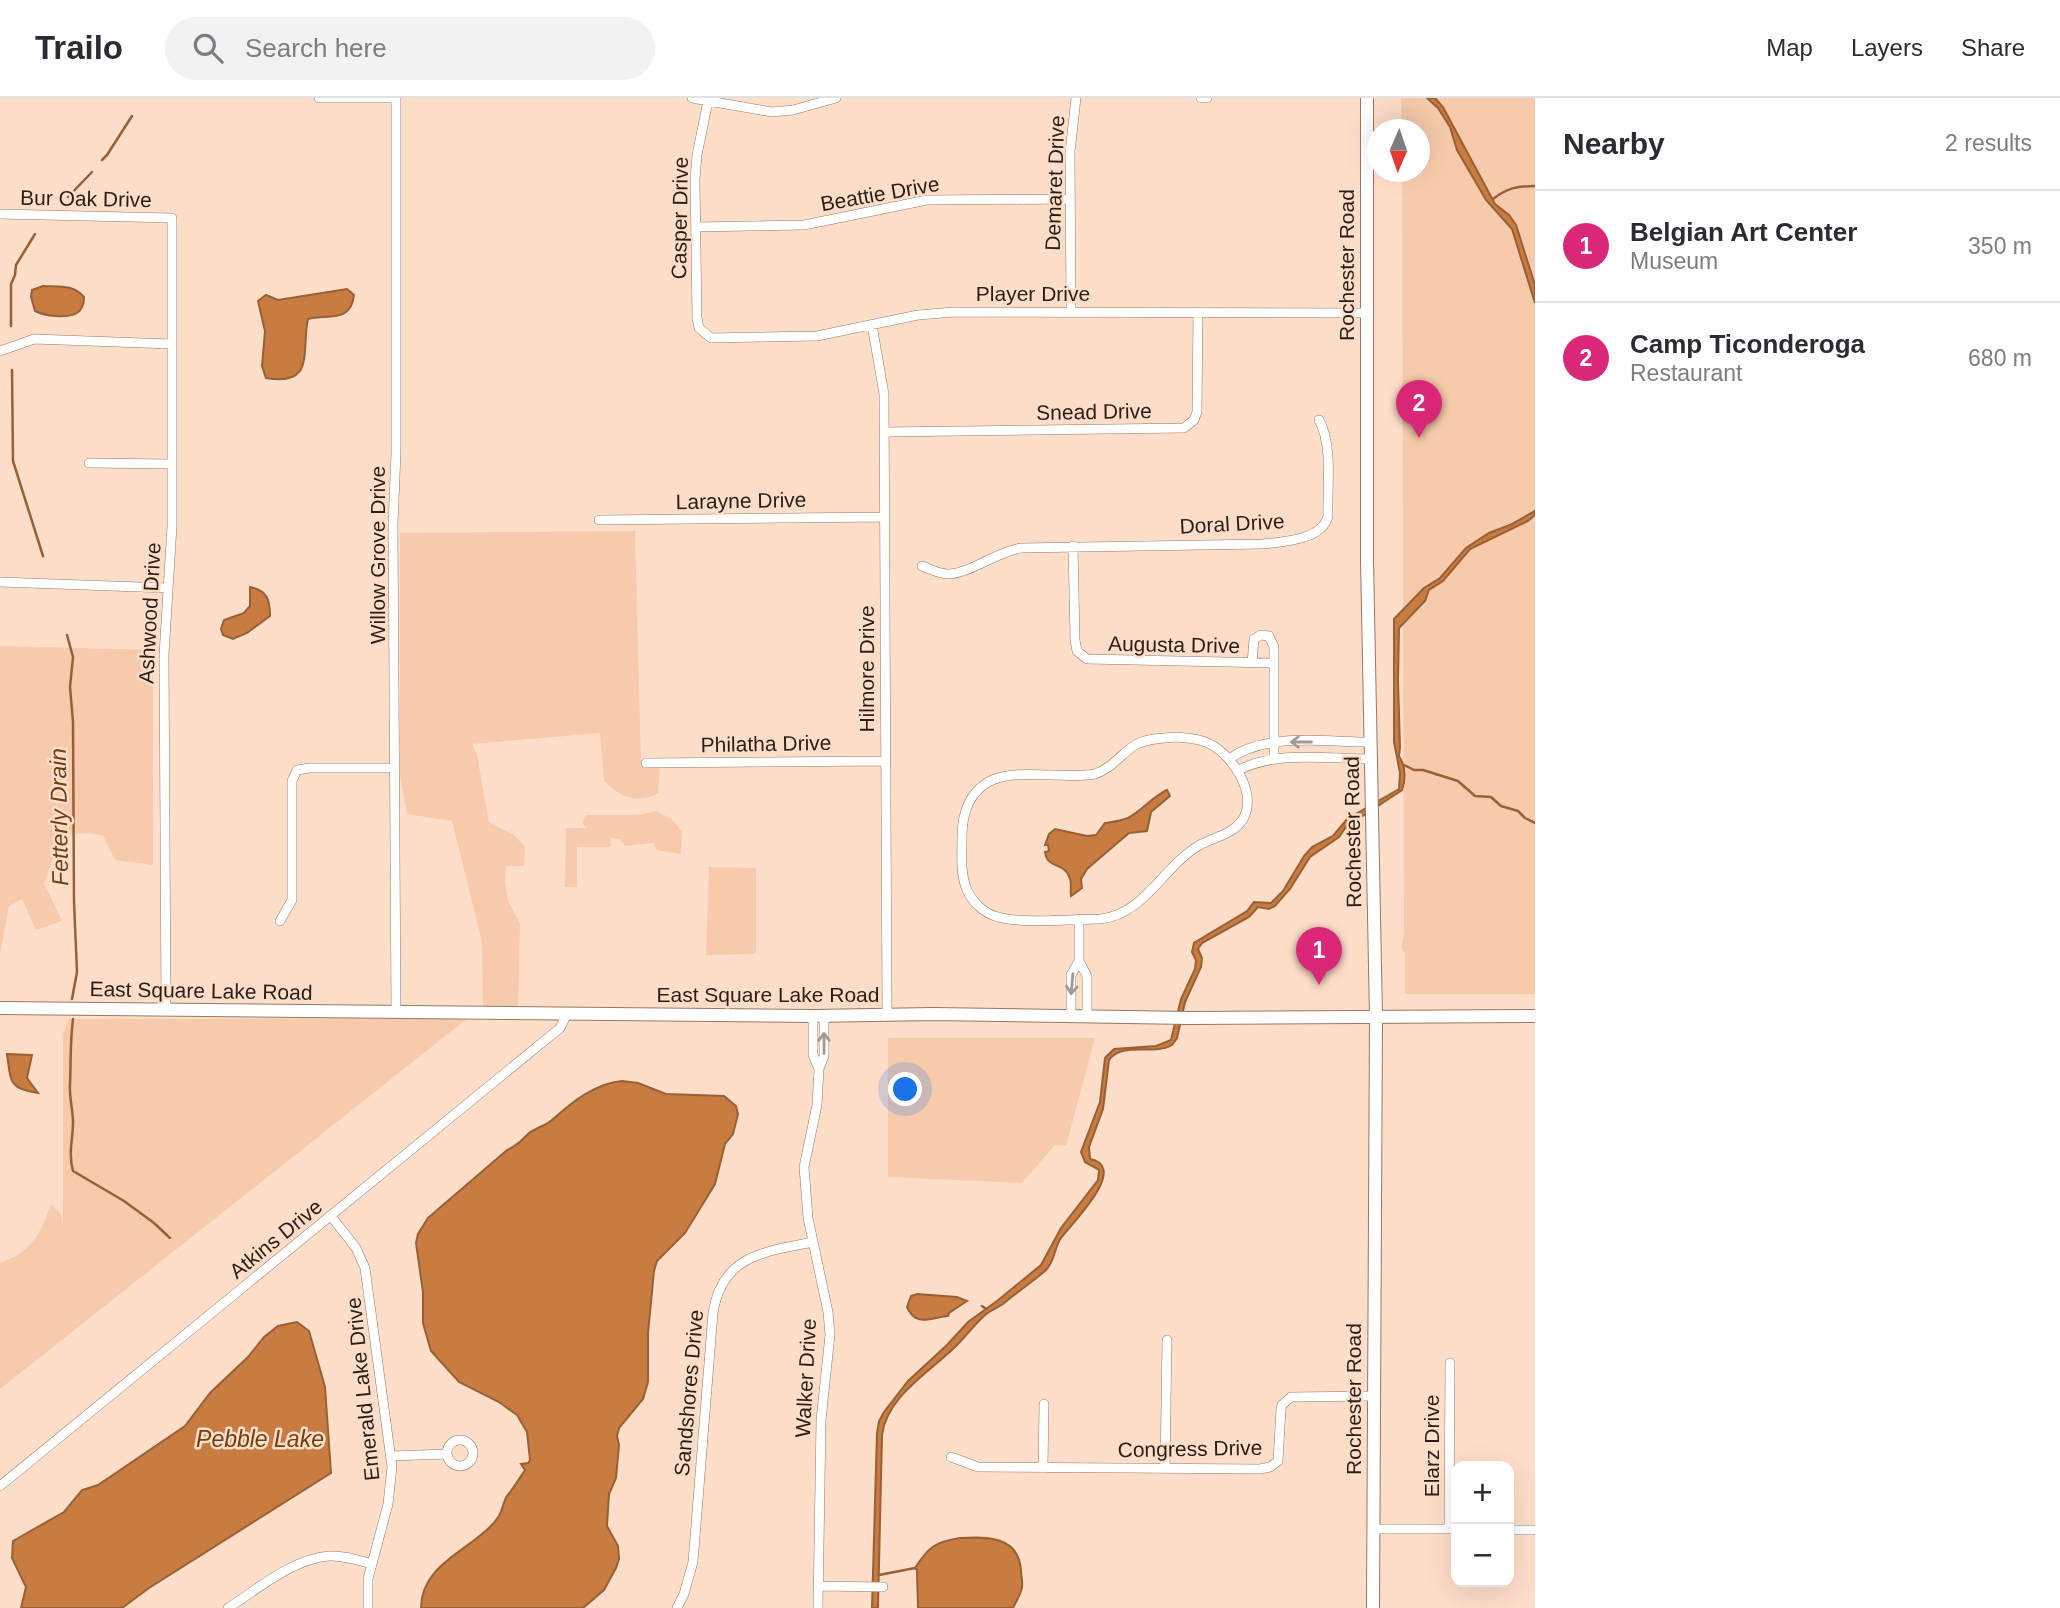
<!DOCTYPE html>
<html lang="en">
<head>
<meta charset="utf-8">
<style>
	:root { --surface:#fff; --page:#f2f2f3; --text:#2b2b33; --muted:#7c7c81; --line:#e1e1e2; --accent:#db2777 }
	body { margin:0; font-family:Helvetica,sans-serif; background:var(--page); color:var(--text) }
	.controls { position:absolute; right:21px; bottom:21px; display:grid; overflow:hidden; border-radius:14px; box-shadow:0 7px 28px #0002 }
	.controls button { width:63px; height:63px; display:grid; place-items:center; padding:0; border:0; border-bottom:2px solid var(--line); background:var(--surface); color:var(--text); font:35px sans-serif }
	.compass { position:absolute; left:1367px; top:21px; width:63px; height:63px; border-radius:50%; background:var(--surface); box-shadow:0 7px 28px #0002; rotate:182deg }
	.you { position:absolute; left:906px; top:992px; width:24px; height:24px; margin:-18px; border:5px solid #fff; border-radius:50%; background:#1a73e8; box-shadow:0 0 0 10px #1a73e833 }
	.badge { display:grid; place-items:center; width:46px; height:46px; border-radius:50%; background:var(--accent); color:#fff; font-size:23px; font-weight:700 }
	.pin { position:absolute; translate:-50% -58px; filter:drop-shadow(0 2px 4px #0008) }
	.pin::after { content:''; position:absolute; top:37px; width:24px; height:21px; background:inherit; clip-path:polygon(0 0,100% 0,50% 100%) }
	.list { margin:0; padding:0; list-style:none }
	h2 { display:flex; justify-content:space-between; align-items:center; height:91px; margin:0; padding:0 28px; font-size:30px }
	h2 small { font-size:23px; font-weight:400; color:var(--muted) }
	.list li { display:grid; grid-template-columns:46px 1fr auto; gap:21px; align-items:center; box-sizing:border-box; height:112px; padding:0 28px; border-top:2px solid var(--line) }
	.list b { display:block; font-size:26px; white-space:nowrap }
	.list p { margin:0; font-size:23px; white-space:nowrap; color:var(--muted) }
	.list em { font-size:23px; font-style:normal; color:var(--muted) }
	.icon { flex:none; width:38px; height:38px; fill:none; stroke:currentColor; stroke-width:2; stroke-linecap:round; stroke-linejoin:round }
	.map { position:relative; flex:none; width:1535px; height:1510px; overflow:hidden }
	header { display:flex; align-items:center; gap:42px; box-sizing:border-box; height:98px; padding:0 35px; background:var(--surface); border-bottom:2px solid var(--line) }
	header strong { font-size:33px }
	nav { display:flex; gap:38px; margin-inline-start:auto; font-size:24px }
	.search { width:490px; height:63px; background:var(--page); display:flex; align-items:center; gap:18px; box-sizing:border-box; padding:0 24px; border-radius:38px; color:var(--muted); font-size:26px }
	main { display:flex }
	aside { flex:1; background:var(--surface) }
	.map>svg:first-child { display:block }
</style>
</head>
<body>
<header>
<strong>Trailo</strong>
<div class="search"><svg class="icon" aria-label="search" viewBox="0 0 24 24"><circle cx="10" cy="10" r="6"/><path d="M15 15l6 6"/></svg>Search here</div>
<nav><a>Map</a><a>Layers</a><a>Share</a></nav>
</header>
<main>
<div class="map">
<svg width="1535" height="1510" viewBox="0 0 1535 1510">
	<rect width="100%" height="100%" fill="#fedec9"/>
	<path fill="#f7caab" d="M 1401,0 L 1535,0 L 1535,896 L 1405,896 L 1405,855 L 1401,851 L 1404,835 L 1402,74 L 1420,74 L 1420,32 L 1402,31 Z
		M 635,433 L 641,667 L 660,670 L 658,695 C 638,707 620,699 604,683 L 600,635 L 472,646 L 477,657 L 489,724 L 514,737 L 525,749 L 524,768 L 506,768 L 505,784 L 508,803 L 520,826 L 518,909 L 483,908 L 482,844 L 452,723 L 407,716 L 400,677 L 400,435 Z
		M 0,548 L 153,552 L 153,767 L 115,762 L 103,737 L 85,735 L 62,737 L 44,785 L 62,823 L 36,832 L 22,801 L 9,808 L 0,856 Z
		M 656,713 L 672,721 L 682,734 L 681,756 L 657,752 L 653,745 L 625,748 L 620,741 L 611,740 L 610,749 L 577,749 L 577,789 L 565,789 L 566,730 L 586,730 L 582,725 L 586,717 L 638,717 Z
		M 709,769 L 756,770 L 756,854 L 754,856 L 706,857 Z
		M 468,920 L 0,1291 L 0,1165 C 32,1154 40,1136 51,1106 L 61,1116 L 63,1127 L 63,936 L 69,921 Z
		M 888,940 L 1095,940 L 1066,1048 L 1055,1047 L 1022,1085 L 888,1079 Z"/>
	<path fill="#c87c41" stroke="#986034" stroke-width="2" d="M 1427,0 L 1435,0 L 1443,9 L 1495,106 L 1509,117 L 1516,127 L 1535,187 L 1535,205 L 1512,131 L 1486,102 L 1457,52 L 1450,29 L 1438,10 Z
		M 43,188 C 58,189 73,186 84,199 C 84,204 83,211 77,215 C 67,221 45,218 35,213 L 31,199 L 32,192 Z
		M 347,191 L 354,197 C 351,225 329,216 308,221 C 301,252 316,289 266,280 L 262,268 L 265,233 L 258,203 L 266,197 L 278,202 Z
		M 1535,413 L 1535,417 L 1528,423 L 1470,451 L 1443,483 L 1429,492 L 1425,503 L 1399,530 L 1398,583 L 1400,649 L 1399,658 C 1406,669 1406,680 1402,692 L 1346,729 L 1339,739 L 1310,759 L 1290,791 L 1275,808 L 1269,811 L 1258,809 L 1249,819 L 1202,845 L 1198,851 L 1202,860 L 1201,869 L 1185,904 L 1177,940 L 1172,947 C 1154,958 1122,943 1109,962 L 1103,1011 L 1089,1049 L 1090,1061 C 1130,1069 1071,1126 1061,1140 C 1054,1150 1055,1164 1045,1173 C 1032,1184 1016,1195 1003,1206 C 997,1210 990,1213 985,1217 C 974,1227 966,1238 956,1248 C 930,1274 887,1298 882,1337 L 878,1510 L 872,1510 L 877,1335 L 879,1323 L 884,1314 L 908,1283 L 947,1247 L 968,1224 L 997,1203 L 1041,1167 L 1061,1130 L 1098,1082 L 1099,1072 L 1085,1064 L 1081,1054 L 1100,1004 L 1105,960 L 1114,951 L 1156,948 L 1171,942 L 1181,901 L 1195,871 L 1196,862 L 1192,854 L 1194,845 L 1247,813 L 1254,804 L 1271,805 L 1283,793 L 1304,758 L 1312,749 L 1333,738 L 1347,721 L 1399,691 L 1400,675 L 1394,644 L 1394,521 L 1424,490 L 1440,480 L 1466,450 L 1489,435 L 1510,427 Z
		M 250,489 C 267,492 270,502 270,518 L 247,535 L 233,541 L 223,537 L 221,531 L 224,522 L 244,515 L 250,508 Z
		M 1167,692 L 1170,698 L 1151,714 L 1147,733 L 1129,735 L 1087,771 L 1081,781 L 1082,790 L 1071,798 C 1070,793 1072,786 1070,781 C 1065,763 1047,772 1045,754 L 1049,753 L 1048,747 L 1045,747 L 1049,736 L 1055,731 L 1087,738 L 1096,737 L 1105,725 C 1112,724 1121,723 1128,720 C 1143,712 1152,699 1167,692 Z
		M 7,956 L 32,957 L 27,980 L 38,995 C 8,991 11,983 7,956 Z
		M 622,983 L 638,985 L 666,996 L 724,998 L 736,1008 L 738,1016 L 733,1036 L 725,1046 L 715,1086 L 685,1135 L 657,1163 L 654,1173 L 648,1235 L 648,1284 L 643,1301 L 619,1330 L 617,1338 L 619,1347 L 616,1380 L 609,1396 L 607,1428 L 618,1448 L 619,1461 L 616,1470 L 604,1492 L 583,1510 L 421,1510 C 421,1463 477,1451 499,1418 C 503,1411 503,1404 507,1398 C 513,1391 519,1381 525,1372 L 521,1366 L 528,1365 L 530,1362 L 527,1334 L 517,1317 L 499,1304 L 459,1284 L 431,1253 L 423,1225 L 423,1194 L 416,1145 L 418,1136 L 428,1120 L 507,1052 C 516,1048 521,1043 528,1036 C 535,1030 545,1028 552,1022 C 571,1005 595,985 622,983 Z
		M 917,1196 L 957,1199 L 967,1203 L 949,1215 L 948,1218 C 932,1219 916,1230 907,1209 L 911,1198 Z
		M 297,1224 L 309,1233 L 325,1289 L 331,1375 L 149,1490 L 122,1510 L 21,1510 L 26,1489 L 12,1460 L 13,1443 L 64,1414 L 82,1392 L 98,1387 L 185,1328 L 210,1295 L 248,1259 L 264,1239 L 278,1228 Z
		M 960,1440 C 986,1439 1018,1437 1021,1472 C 1021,1478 1023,1484 1022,1489 C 1021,1497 1016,1503 1013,1510 L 918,1510 L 917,1472 L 915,1470 C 928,1450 934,1444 960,1440 Z"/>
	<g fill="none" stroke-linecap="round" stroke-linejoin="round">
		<path stroke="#986034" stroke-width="2.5" d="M 102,62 L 107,57 L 132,18
			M 68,99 L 92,74
			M 1493,101 C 1507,90 1517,88 1535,88
			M 11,228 L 11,186 L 15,177 L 16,167 L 35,136
			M 12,272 L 13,363 L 43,458
			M 67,537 L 73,559 L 70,589 L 73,624 L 74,804 L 77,874 L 72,901
			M 1404,667 L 1414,672 L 1423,672 L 1458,683 L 1475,698 L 1491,699 L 1501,708 L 1518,713 L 1525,720 L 1535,725
			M 73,921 C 70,944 71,963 70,986 C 69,999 73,1012 73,1024 C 73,1042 68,1055 73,1073 L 124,1103 L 154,1125 L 170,1140
			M 982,1208 L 986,1211
			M 879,1477 L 915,1470"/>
		<defs>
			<path id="minor" d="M 319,0 L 393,0
				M 692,0 L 772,14 L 793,12 L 836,0
				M 1201,0 L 1207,0
				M 708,3 L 697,57 L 695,81 L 697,220 L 699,230 L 711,240 L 817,238 L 918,217 L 954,214 L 1366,215
				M 0,116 L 172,120 L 172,428 L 164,557 L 166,912
				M 696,129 L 804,127 L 927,102 L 1070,101
				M 1071,214 L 1070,54 L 1076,0
				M 872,227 L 884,296 L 887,916
				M 0,253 L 34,241 L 171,246
				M 884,334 L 1184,330 L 1194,322 L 1197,314 L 1198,214
				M 89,365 L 172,366
				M 599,422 L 884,419
				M 1073,448 L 1075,542 L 1077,553 L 1087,561 L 1274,565
				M 922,468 C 930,471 939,476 948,476 C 969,476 996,454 1021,450 L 1263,446 C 1282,444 1323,442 1328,418 C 1327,391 1333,346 1319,322
				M 0,484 L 168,490
				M 1252,565 L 1254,541 L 1261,537 L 1269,538 L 1274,549 L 1274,660
				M 1176,639 C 1187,640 1198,640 1208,645 C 1232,656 1258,695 1243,721 C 1233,737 1213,739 1198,748 C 1163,769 1144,817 1100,821 C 1074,821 1022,826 998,819 C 985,816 973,805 967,792 C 960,776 962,756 962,739 C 962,717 968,696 988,684 C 1016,669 1063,682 1095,676 C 1113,670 1121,655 1137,646 C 1149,640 1163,640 1176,639 Z
				M 1229,661 C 1266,634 1326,644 1370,644
				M 646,665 L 885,663
				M 1237,673 C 1275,652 1328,661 1370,661
				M 1079,821 L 1079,863
				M 280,823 L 292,802 L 292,683 L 297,672 L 310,670 L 395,670
				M 396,914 L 393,426 L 396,355 L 396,0
				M 1071,917 L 1071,877 L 1079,863 L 1087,878 L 1087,918
				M 813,918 L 813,957 L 819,971
				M 331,1118 L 356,1150 L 365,1170 L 392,1369 L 388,1406 L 368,1481 L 368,1510
				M447 1355a13 13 0 1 1 26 0a13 13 0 1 1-26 0Z
				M 391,1358 L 447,1356
				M 951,1359 L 978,1369 L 1260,1371 L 1270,1369 L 1278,1363 L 1281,1311 L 1282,1307 L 1291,1299 L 1373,1298
				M 1043,1370 L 1044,1306
				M 1165,1370 L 1167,1242
				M 0,1388 L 560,930 L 567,916
				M 1373,1431 L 1456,1431
				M 1449,1431 L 1450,1265
				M 1509,1432 L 1535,1432
				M 818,1488 L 883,1489
				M 228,1510 C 258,1491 292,1461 329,1458 C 343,1457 358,1462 372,1466
				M 677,1510 L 684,1496 L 693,1464 L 713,1215 C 722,1157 764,1154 813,1144
				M 818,1510 L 821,1322 L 830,1237 L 828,1214 L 808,1120 L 804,1069 L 817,1007 L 819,971 L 824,958 L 824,917"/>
			<path id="secondary" d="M 1367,0 L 1367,462 L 1376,919 L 1373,1510
				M 0,910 L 813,918 L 933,916 L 1189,920 L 1535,918"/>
		</defs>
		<use href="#minor" stroke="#947865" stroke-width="10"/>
		<use href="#secondary" stroke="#947865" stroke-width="14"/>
		<use href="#minor" stroke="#fff" stroke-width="9"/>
		<use href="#secondary" stroke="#fff" stroke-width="12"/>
	</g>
	<defs><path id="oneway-shaft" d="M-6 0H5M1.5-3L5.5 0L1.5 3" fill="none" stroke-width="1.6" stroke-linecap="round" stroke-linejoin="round" transform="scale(1.75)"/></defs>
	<g stroke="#9f9a96">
		<use href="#oneway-shaft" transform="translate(1301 644) rotate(-180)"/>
		<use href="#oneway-shaft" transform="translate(1072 886) rotate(95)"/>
		<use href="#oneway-shaft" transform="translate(824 945) rotate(-90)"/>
	</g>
	<g text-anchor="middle" stroke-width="5" stroke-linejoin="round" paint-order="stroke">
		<g font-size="21" fill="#291e16" stroke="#fedec9">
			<text transform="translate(1055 85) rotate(-88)" y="7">Demaret Drive</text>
			<text transform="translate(880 96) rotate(-10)" y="7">Beattie Drive</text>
			<text transform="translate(86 101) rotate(1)" y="7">Bur Oak Drive</text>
			<text transform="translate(680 120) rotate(-89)" y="7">Casper Drive</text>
			<text transform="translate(1347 167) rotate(-90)" y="7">Rochester Road</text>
			<text x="1033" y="203">Player Drive</text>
			<text transform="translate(1094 314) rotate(-1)" y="7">Snead Drive</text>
			<text transform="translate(741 403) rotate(-1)" y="7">Larayne Drive</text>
			<text transform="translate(1232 426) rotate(-3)" y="7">Doral Drive</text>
			<text transform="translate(378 457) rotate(-90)" y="7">Willow Grove Drive</text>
			<text transform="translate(150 515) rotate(-87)" y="7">Ashwood Drive</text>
			<text transform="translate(1174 547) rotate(1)" y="7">Augusta Drive</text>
			<text transform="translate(867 571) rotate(-90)" y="7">Hilmore Drive</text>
			<text transform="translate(766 646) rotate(-1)" y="7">Philatha Drive</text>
			<text transform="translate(1353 734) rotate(-91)" y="7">Rochester Road</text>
			<text transform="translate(201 893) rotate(1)" y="7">East Square Lake Road</text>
			<text x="768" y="904">East Square Lake Road</text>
			<text transform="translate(276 1141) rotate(-39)" y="7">Atkins Drive</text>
			<text transform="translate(806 1280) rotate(-87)" y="7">Walker Drive</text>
			<text transform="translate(363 1291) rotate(-96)" y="7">Emerald Lake Drive</text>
			<text transform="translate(689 1295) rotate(-85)" y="7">Sandshores Drive</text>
			<text transform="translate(1354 1301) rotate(-90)" y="7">Rochester Road</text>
			<text transform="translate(1432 1348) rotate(-90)" y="7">Elarz Drive</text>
			<text transform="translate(1190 1351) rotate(-1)" y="7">Congress Drive</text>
		</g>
		<g font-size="23" font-style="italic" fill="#703d11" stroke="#fedec9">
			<text transform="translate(59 719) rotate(-91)" y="8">Fetterly Drain</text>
			<text x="260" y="1349">Pebble Lake</text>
		</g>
	</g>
</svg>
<div class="controls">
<button>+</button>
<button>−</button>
</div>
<svg class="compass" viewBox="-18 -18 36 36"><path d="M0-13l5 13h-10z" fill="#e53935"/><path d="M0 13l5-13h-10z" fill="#7c7c81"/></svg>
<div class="you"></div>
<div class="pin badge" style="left:1319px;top:887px">1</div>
<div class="pin badge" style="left:1419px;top:340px">2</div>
</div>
<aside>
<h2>Nearby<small>2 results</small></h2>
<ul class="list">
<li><span class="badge">1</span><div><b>Belgian Art Center</b><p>Museum</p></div><em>350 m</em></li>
<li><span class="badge">2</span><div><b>Camp Ticonderoga</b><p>Restaurant</p></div><em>680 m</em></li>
</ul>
</aside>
</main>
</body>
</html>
